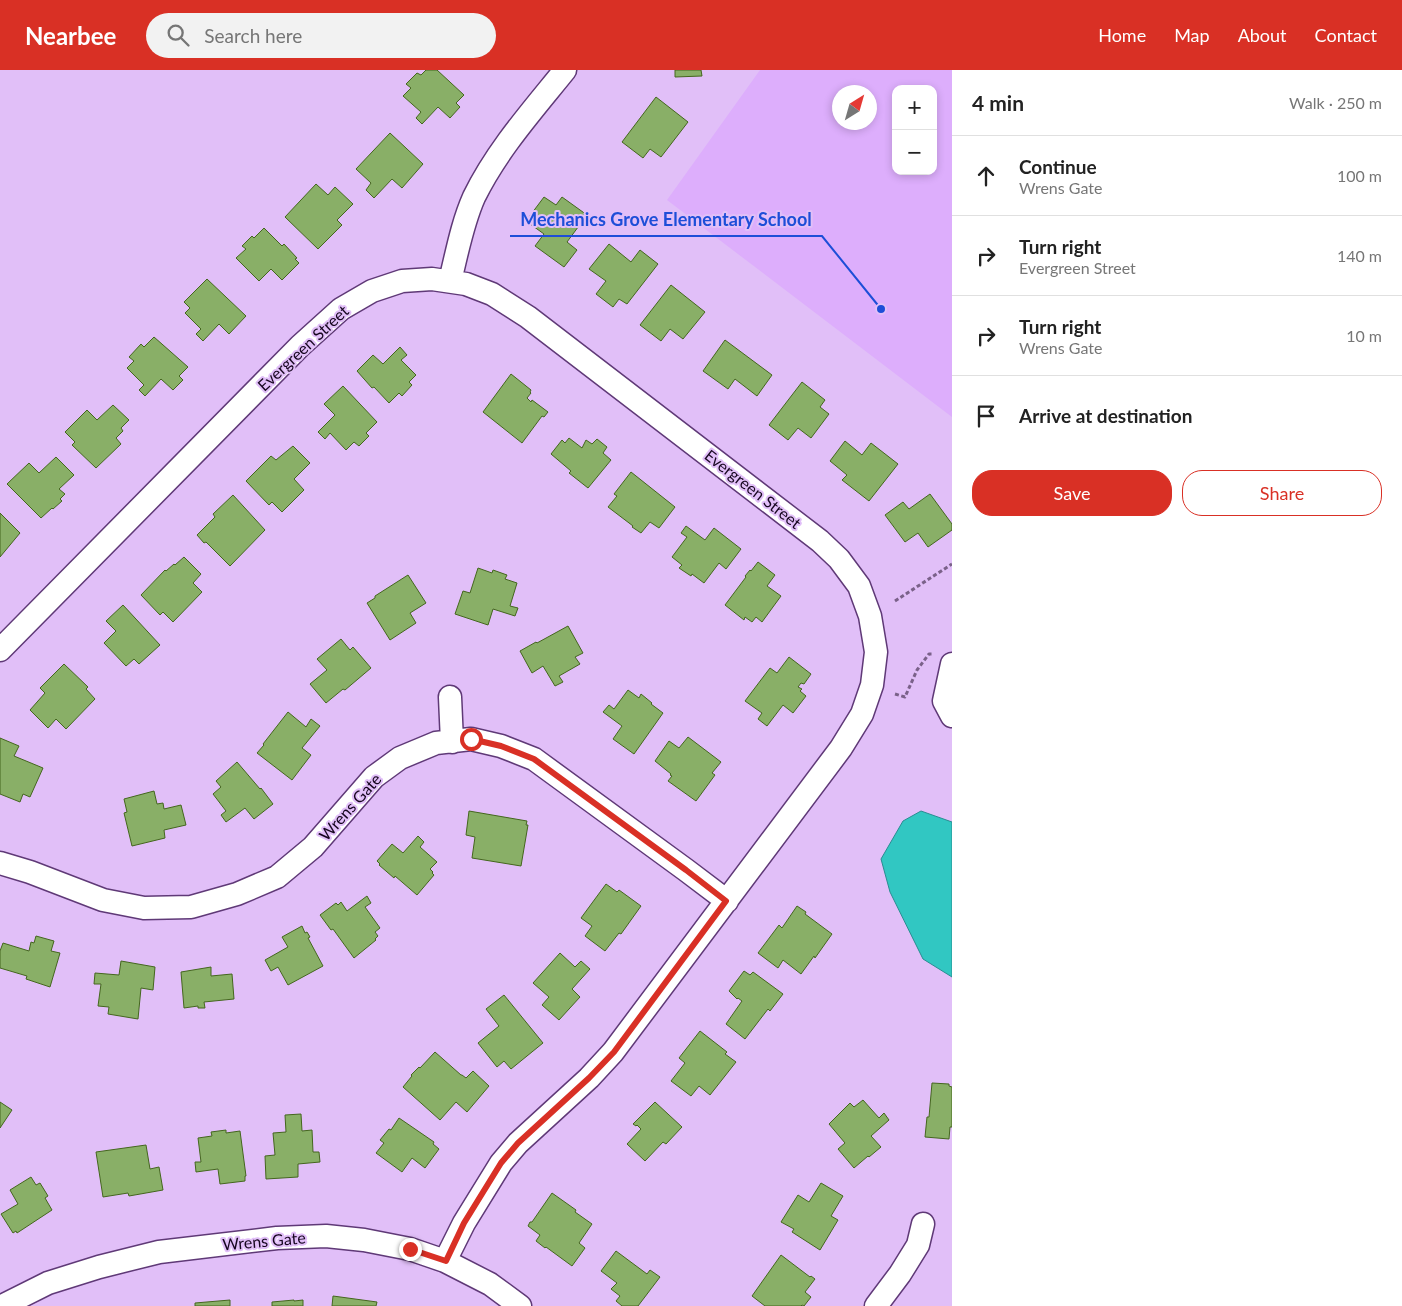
<!DOCTYPE html>
<html lang="en">
<head>
<meta charset="utf-8">
<style>
	:root { --surface:#fff; --page:#f2f2f2; --text:#222; --muted:#767676; --line:#e0e0e0; --accent:#d93025 }
	body { margin:0; font-family:Lato,sans-serif; background:var(--page); color:var(--text) }
	.controls { position:absolute; right:15px; top:15px; display:grid; overflow:hidden; border-radius:10px; box-shadow:0 2px 8px #0003 }
	.controls button { width:45px; height:45px; display:grid; place-items:center; padding:0; border:0; border-bottom:1px solid var(--line); background:var(--surface); color:var(--text); font:25px sans-serif }
	.compass { position:absolute; left:832px; top:15px; width:45px; height:45px; border-radius:50%; background:var(--surface); box-shadow:0 2px 8px #0003; rotate:37deg }
	.stop { position:absolute; width:15px; height:15px; margin:-11px; border:4px solid #d93025; border-radius:50%; background:#fff }
	.stop.end { background:#d93025; border-color:#fff; box-shadow:0 1px 5px #0008 }
	.list { margin:0; padding:0; list-style:none }
	h2 { display:flex; justify-content:space-between; align-items:center; height:65px; margin:0; padding:0 20px; font-size:21px }
	h2 small { font-size:16px; font-weight:400; color:var(--muted) }
	.list li { display:grid; grid-template-columns:32px 1fr auto; gap:15px; align-items:center; box-sizing:border-box; height:80px; padding:0 20px; border-top:1px solid var(--line) }
	.list b { display:block; font-size:19px; white-space:nowrap }
	.list p { margin:0; font-size:16px; white-space:nowrap; color:var(--muted) }
	.list em { font-size:16px; font-style:normal; color:var(--muted) }
	.actions { display:flex; gap:10px; padding:15px 20px }
	.actions a { flex:1; padding:11px 0; border:1px solid var(--accent); border-radius:20px; text-align:center; font-size:18px; color:var(--accent) }
	.actions .main { background:var(--accent); color:#fff }
	.icon { flex:none; width:28px; height:28px; fill:none; stroke:currentColor; stroke-width:2; stroke-linecap:round; stroke-linejoin:round }
	.map { position:relative; flex:none; width:952px; height:1236px; overflow:hidden }
	header { display:flex; align-items:center; gap:30px; box-sizing:border-box; height:70px; padding:0 25px; background:var(--accent); color:#fff }
	header strong { font-size:24px }
	nav { display:flex; gap:28px; margin-inline-start:auto; font-size:18px }
	.search { width:350px; height:45px; background:var(--page); display:flex; align-items:center; gap:12px; box-sizing:border-box; padding:0 18px; border-radius:28px; color:var(--muted); font-size:19px }
	main { display:flex }
	aside { flex:1; background:var(--surface) }
	.map>svg:first-child { display:block }
</style>
</head>
<body>
<header>
<strong>Nearbee</strong>
<div class="search"><svg class="icon" aria-label="search" viewBox="0 0 24 24"><circle cx="10" cy="10" r="6"/><path d="M15 15l6 6"/></svg>Search here</div>
<nav><a>Home</a><a>Map</a><a>About</a><a>Contact</a></nav>
</header>
<main>
<div class="map">
<svg width="952" height="1236" viewBox="0 0 952 1236">
	<rect width="100%" height="100%" fill="#e1bff8"/>
	<path fill="#ddaefc" fill-rule="evenodd" d="M 760,0 L 952,0 L 952,347 L 667,130 ZM 896,19 L 933,19 L 933,101 L 896,101 ZM 839,22 L 869,22 L 869,52 L 839,52 Z"/>
	<path fill="#31c7c2" stroke="#298d91" d="M 921,741 L 952,752 L 952,907 L 923,889 L 890,822 L 881,789 L 903,751 Z"/>
	<path fill="#89af67" stroke="#44661e" d="M 426,0 L 437,0 L 464,25 L 456,33 L 460,37 L 450,48 L 438,37 L 422,54 L 416,48 L 421,42 L 403,26 L 411,18 L 406,14 L 417,3 L 421,5 Z
		M 675,0 L 701,0 L 702,6 L 675,7 Z
		M 656,27 L 688,52 L 661,87 L 650,79 L 643,88 L 622,72 Z
		M 390,63 L 423,94 L 402,118 L 392,109 L 374,128 L 366,120 L 371,113 L 356,99 Z
		M 316,114 L 328,125 L 335,117 L 353,134 L 337,150 L 342,155 L 318,179 L 285,147 Z
		M 544,127 L 556,135 L 562,127 L 587,145 L 567,172 L 577,180 L 564,197 L 535,176 L 544,164 L 526,151 Z
		M 264,158 L 282,176 L 284,174 L 297,188 L 295,189 L 299,193 L 282,210 L 271,199 L 259,211 L 236,188 L 246,179 L 242,176 L 252,166 L 254,168 Z
		M 609,174 L 631,192 L 640,180 L 658,194 L 627,234 L 619,229 L 613,237 L 596,224 L 606,211 L 589,199 Z
		M 207,209 L 246,246 L 229,264 L 219,254 L 203,271 L 196,264 L 201,259 L 185,243 L 190,238 L 184,232 Z
		M 671,215 L 705,242 L 683,269 L 670,259 L 661,271 L 640,255 Z
		M 154,267 L 188,297 L 179,306 L 183,310 L 173,320 L 161,309 L 145,326 L 139,320 L 144,315 L 127,298 L 134,291 L 129,287 L 141,274 L 144,277 Z
		M 725,270 L 772,305 L 757,326 L 735,309 L 728,319 L 703,301 Z
		M 400,277 L 407,285 L 401,290 L 416,305 L 409,312 L 412,315 L 402,326 L 399,323 L 389,333 L 374,317 L 372,318 L 357,301 L 373,285 L 383,294 Z
		M 511,304 L 531,320 L 530,322 L 531,323 L 527,328 L 531,332 L 532,330 L 548,342 L 544,347 L 542,346 L 522,373 L 483,342 Z
		M 802,312 L 825,330 L 820,337 L 829,344 L 811,368 L 798,358 L 788,370 L 769,355 Z
		M 343,316 L 377,352 L 366,363 L 369,366 L 359,376 L 354,372 L 346,380 L 330,363 L 325,369 L 318,362 L 335,345 L 324,334 Z
		M 113,335 L 129,350 L 121,358 L 123,361 L 116,368 L 121,374 L 96,398 L 72,375 L 75,372 L 65,362 L 87,340 L 97,350 Z
		M 569,368 L 582,378 L 586,370 L 592,374 L 597,369 L 607,377 L 603,383 L 611,390 L 588,418 L 569,403 L 571,401 L 551,384 L 562,370 L 565,373 Z
		M 845,371 L 862,385 L 871,373 L 898,394 L 869,431 L 842,410 L 847,405 L 830,391 Z
		M 293,376 L 310,393 L 294,409 L 304,420 L 282,442 L 272,432 L 269,435 L 246,411 L 271,386 L 276,390 Z
		M 56,387 L 74,405 L 59,419 L 65,424 L 60,429 L 62,431 L 53,439 L 52,438 L 41,448 L 7,414 L 29,393 L 39,403 Z
		M 631,402 L 675,437 L 659,458 L 650,452 L 641,463 L 632,457 L 633,456 L 608,437 L 617,426 L 614,424 Z
		M 930,424 L 952,454 L 952,460 L 928,477 L 918,463 L 905,472 L 885,445 L 903,432 L 909,439 Z
		M 233,425 L 265,460 L 230,496 L 206,472 L 204,473 L 197,465 L 215,447 L 213,444 Z
		M 0,443 L 20,463 L 0,487 Z
		M 686,456 L 705,470 L 714,458 L 741,479 L 726,499 L 719,493 L 704,513 L 692,504 L 691,506 L 679,498 L 682,495 L 672,487 L 687,467 L 681,463 Z
		M 184,487 L 201,504 L 193,513 L 202,522 L 173,552 L 163,542 L 160,545 L 141,525 L 165,500 L 166,501 L 174,494 L 175,495 Z
		M 758,492 L 775,505 L 767,516 L 781,526 L 762,552 L 756,547 L 752,552 L 745,547 L 744,550 L 725,535 L 746,507 L 745,506 L 750,500 L 751,501 Z
		M 478,498 L 492,503 L 493,500 L 507,505 L 505,509 L 517,513 L 510,536 L 518,538 L 515,546 L 493,539 L 488,555 L 455,544 L 463,521 L 470,523 Z
		M 408,505 L 426,533 L 410,543 L 416,553 L 390,570 L 367,533 L 375,528 L 375,526 Z
		M 123,535 L 160,575 L 139,594 L 134,589 L 126,596 L 104,573 L 116,561 L 106,551 Z
		M 568,556 L 583,583 L 575,587 L 580,594 L 559,606 L 563,612 L 555,616 L 543,596 L 532,603 L 520,581 L 536,572 L 537,573 Z
		M 341,569 L 350,580 L 353,577 L 371,598 L 345,620 L 343,619 L 326,633 L 310,614 L 327,600 L 317,589 Z
		M 789,587 L 811,604 L 804,614 L 801,613 L 798,617 L 802,619 L 800,621 L 806,626 L 793,643 L 783,635 L 767,656 L 758,649 L 762,643 L 745,631 L 770,598 L 777,603 Z
		M 64,594 L 88,617 L 86,619 L 95,629 L 66,659 L 56,649 L 48,658 L 30,640 L 45,623 L 40,618 Z
		M 628,620 L 639,628 L 641,624 L 652,633 L 651,634 L 663,643 L 634,684 L 613,669 L 622,656 L 603,642 L 609,635 L 614,639 Z
		M 288,642 L 306,657 L 311,649 L 320,656 L 302,678 L 311,685 L 292,710 L 257,683 L 264,675 L 263,674 Z
		M 688,667 L 721,692 L 712,703 L 715,705 L 696,731 L 668,711 L 672,706 L 670,705 L 671,704 L 655,691 L 669,671 L 679,678 Z
		M 0,668 L 19,676 L 14,686 L 43,698 L 30,727 L 23,724 L 20,732 L 0,724 Z
		M 237,692 L 260,719 L 261,718 L 273,734 L 254,749 L 245,738 L 226,752 L 221,745 L 226,741 L 213,724 L 221,717 L 216,711 Z
		M 154,721 L 157,734 L 163,733 L 164,739 L 181,735 L 186,755 L 164,760 L 165,768 L 132,776 L 124,743 L 127,742 L 124,729 Z
		M 469,741 L 527,751 L 526,755 L 528,755 L 521,796 L 472,788 L 475,767 L 466,765 Z
		M 418,766 L 424,772 L 420,777 L 437,792 L 430,799 L 433,802 L 432,803 L 434,805 L 417,825 L 395,806 L 394,808 L 379,795 L 380,794 L 377,791 L 392,774 L 403,783 Z
		M 606,814 L 617,822 L 619,820 L 641,836 L 621,864 L 619,863 L 605,881 L 585,866 L 592,856 L 581,848 Z
		M 367,826 L 371,833 L 365,837 L 380,858 L 375,862 L 378,866 L 375,869 L 376,870 L 354,888 L 333,859 L 331,860 L 320,845 L 336,833 L 338,835 L 341,832 L 347,841 Z
		M 797,836 L 806,842 L 805,844 L 832,864 L 815,888 L 814,886 L 801,904 L 783,890 L 778,898 L 758,883 L 779,855 L 782,858 Z
		M 302,856 L 305,863 L 307,862 L 310,867 L 308,868 L 323,896 L 288,915 L 278,897 L 271,901 L 265,890 L 288,877 L 282,867 Z
		M 36,866 L 54,871 L 51,881 L 60,883 L 50,917 L 26,909 L 27,906 L 0,898 L 0,881 L 3,873 L 29,881 L 31,872 L 34,873 Z
		M 560,883 L 575,897 L 581,891 L 590,899 L 572,919 L 580,927 L 559,950 L 542,935 L 549,927 L 533,913 Z
		M 121,891 L 155,897 L 153,920 L 141,918 L 138,949 L 108,944 L 109,937 L 98,936 L 101,914 L 94,914 L 95,903 L 119,905 Z
		M 211,897 L 211,906 L 232,904 L 234,929 L 204,932 L 205,938 L 198,938 L 198,936 L 184,938 L 181,902 Z
		M 744,901 L 750,905 L 753,902 L 783,924 L 770,941 L 768,939 L 745,969 L 726,954 L 742,931 L 738,928 L 737,929 L 729,921 Z
		M 504,925 L 543,973 L 511,999 L 504,991 L 497,997 L 478,973 L 499,956 L 486,939 Z
		M 700,961 L 727,982 L 725,984 L 736,992 L 710,1025 L 699,1016 L 691,1026 L 671,1011 L 685,993 L 679,988 Z
		M 435,982 L 461,1005 L 462,1005 L 466,1008 L 473,1001 L 489,1016 L 467,1042 L 456,1032 L 440,1050 L 403,1017 L 412,1006 L 411,1005 L 419,997 L 420,998 Z
		M 932,1013 L 949,1014 L 949,1016 L 952,1017 L 952,1057 L 950,1057 L 949,1069 L 925,1067 L 927,1047 L 929,1047 Z
		M 863,1030 L 879,1048 L 884,1043 L 889,1050 L 871,1066 L 881,1077 L 869,1087 L 868,1086 L 854,1098 L 838,1079 L 845,1073 L 829,1054 L 850,1033 L 854,1037 Z
		M 0,1032 L 12,1040 L 0,1058 Z
		M 655,1032 L 682,1057 L 666,1074 L 663,1072 L 645,1091 L 627,1074 L 641,1059 L 637,1055 L 636,1056 L 633,1054 Z
		M 301,1044 L 302,1061 L 312,1060 L 313,1082 L 319,1082 L 320,1092 L 298,1094 L 298,1107 L 266,1109 L 265,1086 L 275,1085 L 273,1063 L 286,1062 L 285,1045 Z
		M 399,1048 L 434,1072 L 433,1074 L 439,1079 L 425,1098 L 412,1088 L 402,1102 L 376,1083 L 384,1073 L 380,1070 L 389,1059 L 391,1060 Z
		M 226,1060 L 226,1063 L 240,1061 L 246,1106 L 245,1106 L 245,1111 L 220,1114 L 218,1099 L 196,1102 L 195,1092 L 201,1092 L 198,1068 L 212,1066 L 211,1062 Z
		M 146,1075 L 150,1099 L 159,1097 L 163,1120 L 129,1126 L 128,1123 L 103,1127 L 96,1082 Z
		M 31,1107 L 36,1115 L 40,1113 L 48,1126 L 45,1128 L 52,1140 L 17,1163 L 16,1161 L 13,1163 L 1,1144 L 18,1134 L 10,1120 Z
		M 821,1113 L 843,1126 L 831,1146 L 838,1150 L 820,1180 L 792,1162 L 794,1159 L 781,1152 L 798,1125 L 809,1132 Z
		M 552,1123 L 576,1140 L 575,1142 L 592,1154 L 579,1173 L 585,1178 L 572,1196 L 546,1177 L 545,1178 L 536,1171 L 540,1165 L 528,1156 L 530,1152 L 532,1152 Z
		M 616,1181 L 647,1204 L 650,1200 L 660,1207 L 638,1236 L 622,1236 L 616,1231 L 620,1226 L 611,1219 L 617,1213 L 601,1201 Z
		M 781,1185 L 810,1207 L 811,1206 L 815,1209 L 805,1222 L 811,1227 L 804,1236 L 802,1235 L 801,1236 L 765,1236 L 752,1226 Z
		M 333,1226 L 377,1232 L 376,1236 L 332,1236 Z
		M 230,1230 L 230,1236 L 195,1236 L 195,1233 Z
		M 294,1230 L 294,1231 L 303,1230 L 303,1236 L 272,1236 L 272,1232 Z"/>
	<g fill="none" stroke-linecap="round" stroke-linejoin="round">
		<defs>
			<path id="minor" d="M 450,211 C 457,183 462,154 474,127 C 497,80 532,41 565,0
				M 0,580 L 300,276 L 341,239 L 372,221 L 402,211 L 432,209 L 466,214 L 492,224 L 528,247 L 820,471 L 839,489 L 859,516 L 870,546 L 876,582 L 872,615 L 862,644 L 841,678 L 613,982 L 589,1008 L 518,1073 L 501,1093 L 464,1153 L 445,1191
				M 952,594 L 944,631 L 952,646
				M 450,627 L 452,672
				M 0,793 L 30,802 L 103,830 L 144,838 L 191,837 L 237,824 L 277,807 L 313,777 L 374,707 L 400,688 L 436,673 L 471,669 L 501,676 L 534,689 L 686,800 L 727,831
				M 2,1236 L 48,1213 L 99,1197 L 159,1182 L 277,1168 L 326,1166 L 364,1170 L 410,1179 L 445,1191 L 490,1214 L 520,1236
				M 876,1236 L 900,1204 L 918,1175 L 923,1154"/>
		</defs>
		<use href="#minor" stroke="#5f3977" stroke-width="25"/>
		<path stroke="#7a6189" stroke-width="3" stroke-dasharray="4 2.5" stroke-linecap="butt" d="M 895,531 L 952,494
			M 895,624 L 905,627 L 917,600 L 929,584 L 934,584"/>
		<use href="#minor" stroke="#fff" stroke-width="22"/>
	</g>
	<g fill="none" stroke-linecap="round" stroke-linejoin="round">
		<path stroke="#d93025" stroke-width="6" d="M 410,1179 L 446,1191 L 464,1153 L 501,1093 L 518,1073 L 589,1008 L 614,982 L 726,831 L 686,800 L 534,689 L 501,676 L 471,669"/>
	</g>
	<g text-anchor="middle" stroke-width="4" stroke-linejoin="round" paint-order="stroke">
		<g font-size="16" fill="#16061f" stroke="#e1bff8">
			<text transform="translate(303 278) rotate(-43)" y="6">Evergreen Street</text>
			<text transform="translate(753 419) rotate(38)" y="6">Evergreen Street</text>
			<text transform="translate(350 737) rotate(-48)" y="6">Wrens Gate</text>
			<text transform="translate(264 1171) rotate(-5)" y="6">Wrens Gate</text>
		</g>
	</g>
	<path fill="none" stroke="#1d4ed8" stroke-width="2" d="M881 239L822 166H510"/>
	<circle fill="#1d4ed8" stroke="#e1bff8" stroke-width="2" cx="881" cy="239" r="5"/>
	<g font-size="18" text-anchor="middle" font-weight="bold" fill="#1d4ed8" stroke="#e1bff8" stroke-width="4" stroke-linejoin="round" paint-order="stroke">
		<text x="666" y="156">Mechanics Grove Elementary School</text>
	</g>
</svg>
<div class="controls">
<button>+</button>
<button>−</button>
</div>
<svg class="compass" viewBox="-18 -18 36 36"><path d="M0-13l5 13h-10z" fill="#e53935"/><path d="M0 13l5-13h-10z" fill="#767676"/></svg>
<div class="stop" style="left:471px;top:669px"></div>
<div class="stop end" style="left:410px;top:1179px"></div>
</div>
<aside>
<h2>4 min<small>Walk · 250 m</small></h2>
<ul class="list">
<li><svg class="icon" aria-label="ahead" viewBox="0 0 24 24"><path d="M12 20V5M6 11l6-6 6 6"/></svg><div><b>Continue</b><p>Wrens Gate</p></div><em>100 m</em></li>
<li><svg class="icon" aria-label="right" viewBox="0 0 24 24"><path d="M7 20v-9h11M14 6l5 5-5 5"/></svg><div><b>Turn right</b><p>Evergreen Street</p></div><em>140 m</em></li>
<li><svg class="icon" aria-label="right" viewBox="0 0 24 24"><path d="M7 20v-9h11M14 6l5 5-5 5"/></svg><div><b>Turn right</b><p>Wrens Gate</p></div><em>10 m</em></li>
<li><svg class="icon" aria-label="arrive" viewBox="0 0 24 24"><path d="M6 21V4h12l-3 4 3 4H6"/></svg><div><b>Arrive at destination</b></div></li>
</ul>
<div class="actions"><a class="main">Save</a><a>Share</a></div>
</aside>
</main>
</body>
</html>
